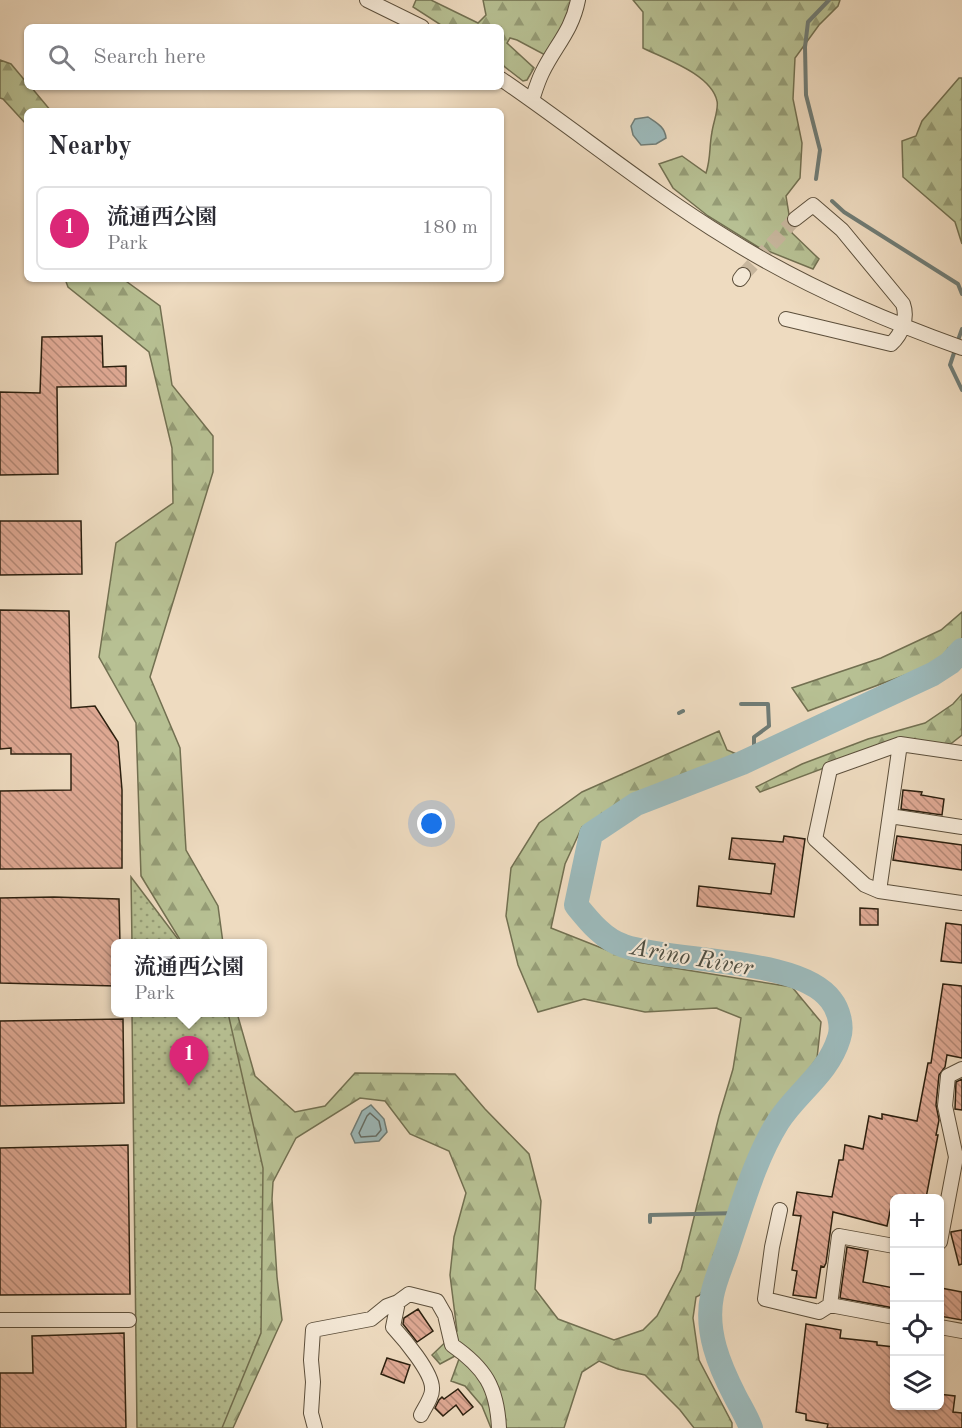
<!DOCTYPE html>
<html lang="en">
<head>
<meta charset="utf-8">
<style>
	:root { --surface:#fff; --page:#f7f7f7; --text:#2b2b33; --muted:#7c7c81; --line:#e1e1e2; --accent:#db2777 }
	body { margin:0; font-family:"Old Standard TT","Noto Serif JP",serif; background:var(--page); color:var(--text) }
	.controls { position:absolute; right:18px; bottom:18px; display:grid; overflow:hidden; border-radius:9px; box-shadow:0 2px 4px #0004 }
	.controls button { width:54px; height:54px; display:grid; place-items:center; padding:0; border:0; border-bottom:2px solid var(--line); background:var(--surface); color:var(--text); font:30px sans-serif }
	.you { position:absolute; left:432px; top:824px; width:21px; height:21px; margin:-15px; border:4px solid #fff; border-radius:50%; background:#1a73e8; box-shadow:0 0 0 9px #1a73e833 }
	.badge { display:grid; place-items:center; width:39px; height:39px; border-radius:50%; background:var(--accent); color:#fff; font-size:20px; font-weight:700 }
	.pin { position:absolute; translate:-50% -50px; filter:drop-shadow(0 2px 3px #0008) }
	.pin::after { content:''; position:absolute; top:32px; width:21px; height:18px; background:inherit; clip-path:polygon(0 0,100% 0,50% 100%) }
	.popup { position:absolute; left:111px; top:939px; width:156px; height:78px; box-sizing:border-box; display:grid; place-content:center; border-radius:9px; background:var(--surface); filter:drop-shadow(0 2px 4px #0005); font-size:20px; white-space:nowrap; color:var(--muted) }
	.popup b { font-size:22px; color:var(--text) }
	.popup::after { content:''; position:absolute; left:50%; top:100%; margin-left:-12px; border:12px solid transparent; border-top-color:var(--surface) }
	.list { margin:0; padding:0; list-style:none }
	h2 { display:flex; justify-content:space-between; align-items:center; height:78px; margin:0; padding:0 24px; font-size:26px }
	h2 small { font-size:20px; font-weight:400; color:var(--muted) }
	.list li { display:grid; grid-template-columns:39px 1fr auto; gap:18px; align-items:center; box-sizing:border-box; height:84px; margin:0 12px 12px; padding:0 12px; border:2px solid var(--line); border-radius:9px }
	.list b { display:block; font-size:22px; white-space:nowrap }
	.list p { margin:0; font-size:20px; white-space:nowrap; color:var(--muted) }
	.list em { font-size:20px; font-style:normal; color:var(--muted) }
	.icon { flex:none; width:33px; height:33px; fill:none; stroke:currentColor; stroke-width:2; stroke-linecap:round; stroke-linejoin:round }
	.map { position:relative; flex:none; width:962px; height:1428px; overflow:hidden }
	.search { position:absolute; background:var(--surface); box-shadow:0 2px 4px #0004; left:24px; top:24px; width:480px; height:66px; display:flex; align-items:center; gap:15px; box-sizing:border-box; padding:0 21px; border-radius:9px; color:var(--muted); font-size:22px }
	.panel { position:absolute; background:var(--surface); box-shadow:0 2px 4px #0004; left:24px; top:108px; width:480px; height:174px; border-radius:9px }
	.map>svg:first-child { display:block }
</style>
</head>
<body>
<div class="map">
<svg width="962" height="1428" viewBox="0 0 962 1428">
	<defs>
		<pattern id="forest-firs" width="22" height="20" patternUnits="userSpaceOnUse" patternTransform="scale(1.5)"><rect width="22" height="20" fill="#b7c093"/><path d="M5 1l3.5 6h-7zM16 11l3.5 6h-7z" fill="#959c76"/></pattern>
		<pattern id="park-dots" width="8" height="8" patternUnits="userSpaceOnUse" patternTransform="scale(1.5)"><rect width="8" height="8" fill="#b7c093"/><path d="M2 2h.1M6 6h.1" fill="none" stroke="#959c76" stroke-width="1.8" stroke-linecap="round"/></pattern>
		<pattern id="building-back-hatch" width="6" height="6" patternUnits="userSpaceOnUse" patternTransform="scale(1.5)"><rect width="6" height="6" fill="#dfa994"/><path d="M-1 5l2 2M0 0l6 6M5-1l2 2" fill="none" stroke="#b58977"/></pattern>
	</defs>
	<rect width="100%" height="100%" fill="#eedbc0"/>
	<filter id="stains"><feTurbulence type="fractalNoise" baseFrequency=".00333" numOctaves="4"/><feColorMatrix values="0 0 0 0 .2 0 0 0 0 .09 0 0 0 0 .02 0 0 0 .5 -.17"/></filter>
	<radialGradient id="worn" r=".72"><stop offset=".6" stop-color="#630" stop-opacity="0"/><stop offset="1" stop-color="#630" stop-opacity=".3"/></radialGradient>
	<path fill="url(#forest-firs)" stroke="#727051" stroke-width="1.5" d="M 416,0 L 431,0 L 478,23 L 486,15 L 483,0 L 574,0 L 572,10 L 547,56 L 517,40 L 510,38 L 507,43 L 534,68 L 527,80 L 523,81 L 501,64 L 501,27 L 444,27 L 413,7 Z
		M 633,0 L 840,0 L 838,6 L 819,25 L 795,58 L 793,99 L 802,143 L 800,178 L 786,196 L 792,233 L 819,259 L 813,269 L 758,247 L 708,216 L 673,188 L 659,164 L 682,156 L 706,173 C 711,158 709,147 712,132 C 713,123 719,109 717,101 C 711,74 665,59 643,48 L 643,12 Z
		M 0,60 L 11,64 L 27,83 L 27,87 L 31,87 L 51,111 L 27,111 L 27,132 L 26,124 L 3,99 L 0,98 Z
		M 959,78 L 962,78 L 962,244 L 955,222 L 903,177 L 902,141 L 916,136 L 922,121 Z
		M 65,279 L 123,279 L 160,306 L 172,385 L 213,436 L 213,472 L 150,677 L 180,748 L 186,850 L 218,906 L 223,943 L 182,943 L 141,876 L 136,723 L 99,657 L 116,543 L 173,503 L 172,448 L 149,352 L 68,287 Z
		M 962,612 L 962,644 L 943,661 L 808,711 L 792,688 L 881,658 L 941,630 Z
		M 962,694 L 962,735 L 948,746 L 899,740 L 760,792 L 756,787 L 802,764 L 868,739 L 925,723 L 953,704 Z
		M 719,731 L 727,750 L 739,755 L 626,803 L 582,827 L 565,864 L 551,928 L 637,962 L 792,987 L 821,1022 L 817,1058 L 788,1098 L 741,1176 L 706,1292 L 696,1297 L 693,1318 L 699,1360 L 732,1423 L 732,1428 L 694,1428 L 680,1410 L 645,1375 L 618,1369 L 599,1361 L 582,1372 L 564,1428 L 491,1428 L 482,1406 L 465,1386 L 451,1381 L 459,1359 L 455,1356 L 440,1364 L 432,1355 L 457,1331 L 450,1275 L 454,1237 L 466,1193 L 449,1151 L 410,1134 L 385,1101 L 360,1098 L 296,1138 L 273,1182 L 272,1199 L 277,1277 L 282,1320 L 233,1428 L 138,1428 L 195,1013 L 237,1013 L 255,1076 L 295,1112 L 325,1106 L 355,1073 L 455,1074 L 485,1109 L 529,1154 L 541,1201 L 535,1289 L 558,1319 L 614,1340 L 643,1330 L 657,1316 L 681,1270 L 719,1116 L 733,1069 L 741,1018 L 716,1008 L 645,1012 L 584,999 L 538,1012 L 518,965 L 506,916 L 511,868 L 539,823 L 582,792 Z"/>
	<path fill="url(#park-dots)" stroke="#727051" stroke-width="1.5" d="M 131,877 L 181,943 L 132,943 Z
		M 132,1013 L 228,1013 L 263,1168 L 261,1333 L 222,1428 L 137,1428 Z"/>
	<path fill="#9cb9ba" stroke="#6f7c76" stroke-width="1.5" d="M 648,117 C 657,123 665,127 666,138 L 656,144 L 641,145 L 633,135 L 631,126 L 635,119 Z
		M 371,1105 L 384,1119 L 387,1132 L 379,1141 L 355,1143 L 351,1134 L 362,1111 Z"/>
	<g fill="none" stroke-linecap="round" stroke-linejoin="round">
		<path stroke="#646c64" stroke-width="1.5" d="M 370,1113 L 379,1121 L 381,1130 L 376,1136 L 361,1137 L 359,1133 L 367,1116 Z"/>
		<path stroke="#6f7c76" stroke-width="4" d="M 816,179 L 820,150 L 806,95 L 805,47 L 808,22 L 829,0
			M 832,201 L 844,212 L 958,284 L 962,294
			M 957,343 L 962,329
			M 955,350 L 950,365 L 962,390
			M 741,704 L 768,704 L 769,726 L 754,737 L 754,748 L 757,755
			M 679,713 L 683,711
			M 650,1222 L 650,1215 L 740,1213"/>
		<path stroke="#9cb9ba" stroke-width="24" d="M 751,1428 C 747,1417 740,1406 735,1396 C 719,1365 705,1331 712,1296 C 715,1279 724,1261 729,1244 C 743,1203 755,1159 778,1122 C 797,1092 828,1074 839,1038 C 843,1027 839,1010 831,1000 C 800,957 674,963 624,946 C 604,940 589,921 576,905 L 591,834 L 636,804 L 742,763 L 933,674 L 950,663 L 962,650"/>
	</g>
	<path fill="url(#building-back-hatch)" stroke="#2c200f" stroke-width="1.5" d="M 102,336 L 103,367 L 126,366 L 126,386 L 57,387 L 58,474 L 0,475 L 0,392 L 40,393 L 42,337 Z
		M 0,521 L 81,521 L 82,574 L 0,575 Z
		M 0,610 L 69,611 L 71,708 L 95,706 L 118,742 L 122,790 L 122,868 L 0,869 L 0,791 L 71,790 L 71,754 L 11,754 L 11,748 L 0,749 Z
		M 903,790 L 922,792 L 921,795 L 944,799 L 942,815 L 901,809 Z
		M 784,836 L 805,839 L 794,917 L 697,906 L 699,886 L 771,894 L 775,864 L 729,859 L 732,838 L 783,842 Z
		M 897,836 L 962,845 L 962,870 L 893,860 Z
		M 54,897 L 119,899 L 120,944 L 116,944 L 116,986 L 0,983 L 0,898 Z
		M 860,908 L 878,909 L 878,925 L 860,925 Z
		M 946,923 L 962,925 L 962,963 L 941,961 Z
		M 943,984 L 962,986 L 962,1058 L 947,1055 L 945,1067 L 939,1075 L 936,1105 L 939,1120 L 936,1135 L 938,1135 L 926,1198 L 893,1197 L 887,1226 L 833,1212 L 826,1263 L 824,1267 L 821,1266 L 816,1298 L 793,1295 L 797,1271 L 792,1270 L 801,1216 L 793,1215 L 797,1192 L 832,1197 L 839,1160 L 843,1160 L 845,1145 L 863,1149 L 869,1116 L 882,1119 L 882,1114 L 917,1121 L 928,1063 L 931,1063 Z
		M 123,1019 L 124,1103 L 0,1106 L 0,1021 Z
		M 962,1079 L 962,1110 L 955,1109 L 956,1082 Z
		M 128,1145 L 130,1294 L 0,1295 L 0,1148 Z
		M 962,1230 L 962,1264 L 959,1265 L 951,1234 L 951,1232 Z
		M 847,1247 L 868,1251 L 863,1282 L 894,1288 L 894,1308 L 840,1298 Z
		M 941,1288 L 962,1292 L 962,1320 L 939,1316 Z
		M 418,1309 L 433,1331 L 417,1342 L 403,1324 L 404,1318 Z
		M 806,1324 L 841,1330 L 840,1338 L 877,1342 L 877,1345 L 894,1347 L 894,1406 L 939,1406 L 939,1394 L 955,1396 L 953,1412 L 962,1413 L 962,1428 L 827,1428 L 828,1424 L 806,1420 L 806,1414 L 796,1412 Z
		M 124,1333 L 126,1428 L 0,1428 L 0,1373 L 33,1373 L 32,1336 Z
		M 387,1358 L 410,1365 L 404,1383 L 381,1374 Z
		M 458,1389 L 473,1407 L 463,1415 L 456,1405 L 443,1416 L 435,1408 L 439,1400 L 442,1397 L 444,1399 Z"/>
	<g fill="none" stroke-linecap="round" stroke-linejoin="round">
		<path stroke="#c7b69d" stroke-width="14" stroke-dasharray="14 7" stroke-linecap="butt" d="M 743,275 L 795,219"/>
		<defs>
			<path id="minor" d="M 367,0 L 422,27
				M 501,79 C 577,131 649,190 727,238 C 800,284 881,319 962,348
				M 532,100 C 535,91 538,81 542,73 C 555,46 572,31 578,0
				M 740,279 L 743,275
				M 786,319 L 891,344 C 902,334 908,318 903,304 L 842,230 L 813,205 L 795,219
				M 962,753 L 900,744 L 830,769 L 815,839 L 865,885 L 879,891 L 962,903
				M 890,816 L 962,827
				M 879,891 L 900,744
				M 780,1210 L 772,1247 L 765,1299 L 819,1312 L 830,1305
				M 940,1242 L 956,1157 L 945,1106 L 948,1076 L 962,1069
				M 894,1246 L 839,1236 L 830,1305 L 894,1317
				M 0,1320 L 129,1320
				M 940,1327 L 962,1331
				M 421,1415 C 425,1407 433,1396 432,1388 C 432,1372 404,1339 393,1327 L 398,1302 L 409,1294 L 437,1301 L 445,1315 L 452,1345 C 485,1368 497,1387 499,1428
				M 315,1428 L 311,1413 L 313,1382 L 311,1360 L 313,1330 L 371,1319 L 387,1306 L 398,1302"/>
		</defs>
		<use href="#minor" stroke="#5c4f3b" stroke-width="16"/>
		<use href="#minor" stroke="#f4e8d6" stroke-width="14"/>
	</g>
	<g text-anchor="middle" stroke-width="4.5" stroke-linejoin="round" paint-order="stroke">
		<g font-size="24" font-style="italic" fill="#4e4e42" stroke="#f4e8d6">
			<text transform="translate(692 957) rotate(10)" y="8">Arino River</text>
		</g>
	</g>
	<rect width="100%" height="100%" filter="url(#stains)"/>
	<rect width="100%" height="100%" fill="url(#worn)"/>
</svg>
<div class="controls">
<button>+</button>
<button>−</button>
<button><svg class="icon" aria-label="locate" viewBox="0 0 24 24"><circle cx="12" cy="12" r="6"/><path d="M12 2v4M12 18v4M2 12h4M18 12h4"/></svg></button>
<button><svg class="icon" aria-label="layers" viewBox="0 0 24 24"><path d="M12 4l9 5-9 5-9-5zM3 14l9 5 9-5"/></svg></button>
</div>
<div class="you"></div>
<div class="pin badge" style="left:189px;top:1086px">1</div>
<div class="popup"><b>流通西公園</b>Park</div>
<div class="search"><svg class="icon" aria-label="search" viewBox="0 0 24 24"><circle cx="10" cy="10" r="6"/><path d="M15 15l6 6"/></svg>Search here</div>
<section class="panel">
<h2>Nearby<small></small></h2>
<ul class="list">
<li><span class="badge">1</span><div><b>流通西公園</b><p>Park</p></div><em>180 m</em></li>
</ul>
</section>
</div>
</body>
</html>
